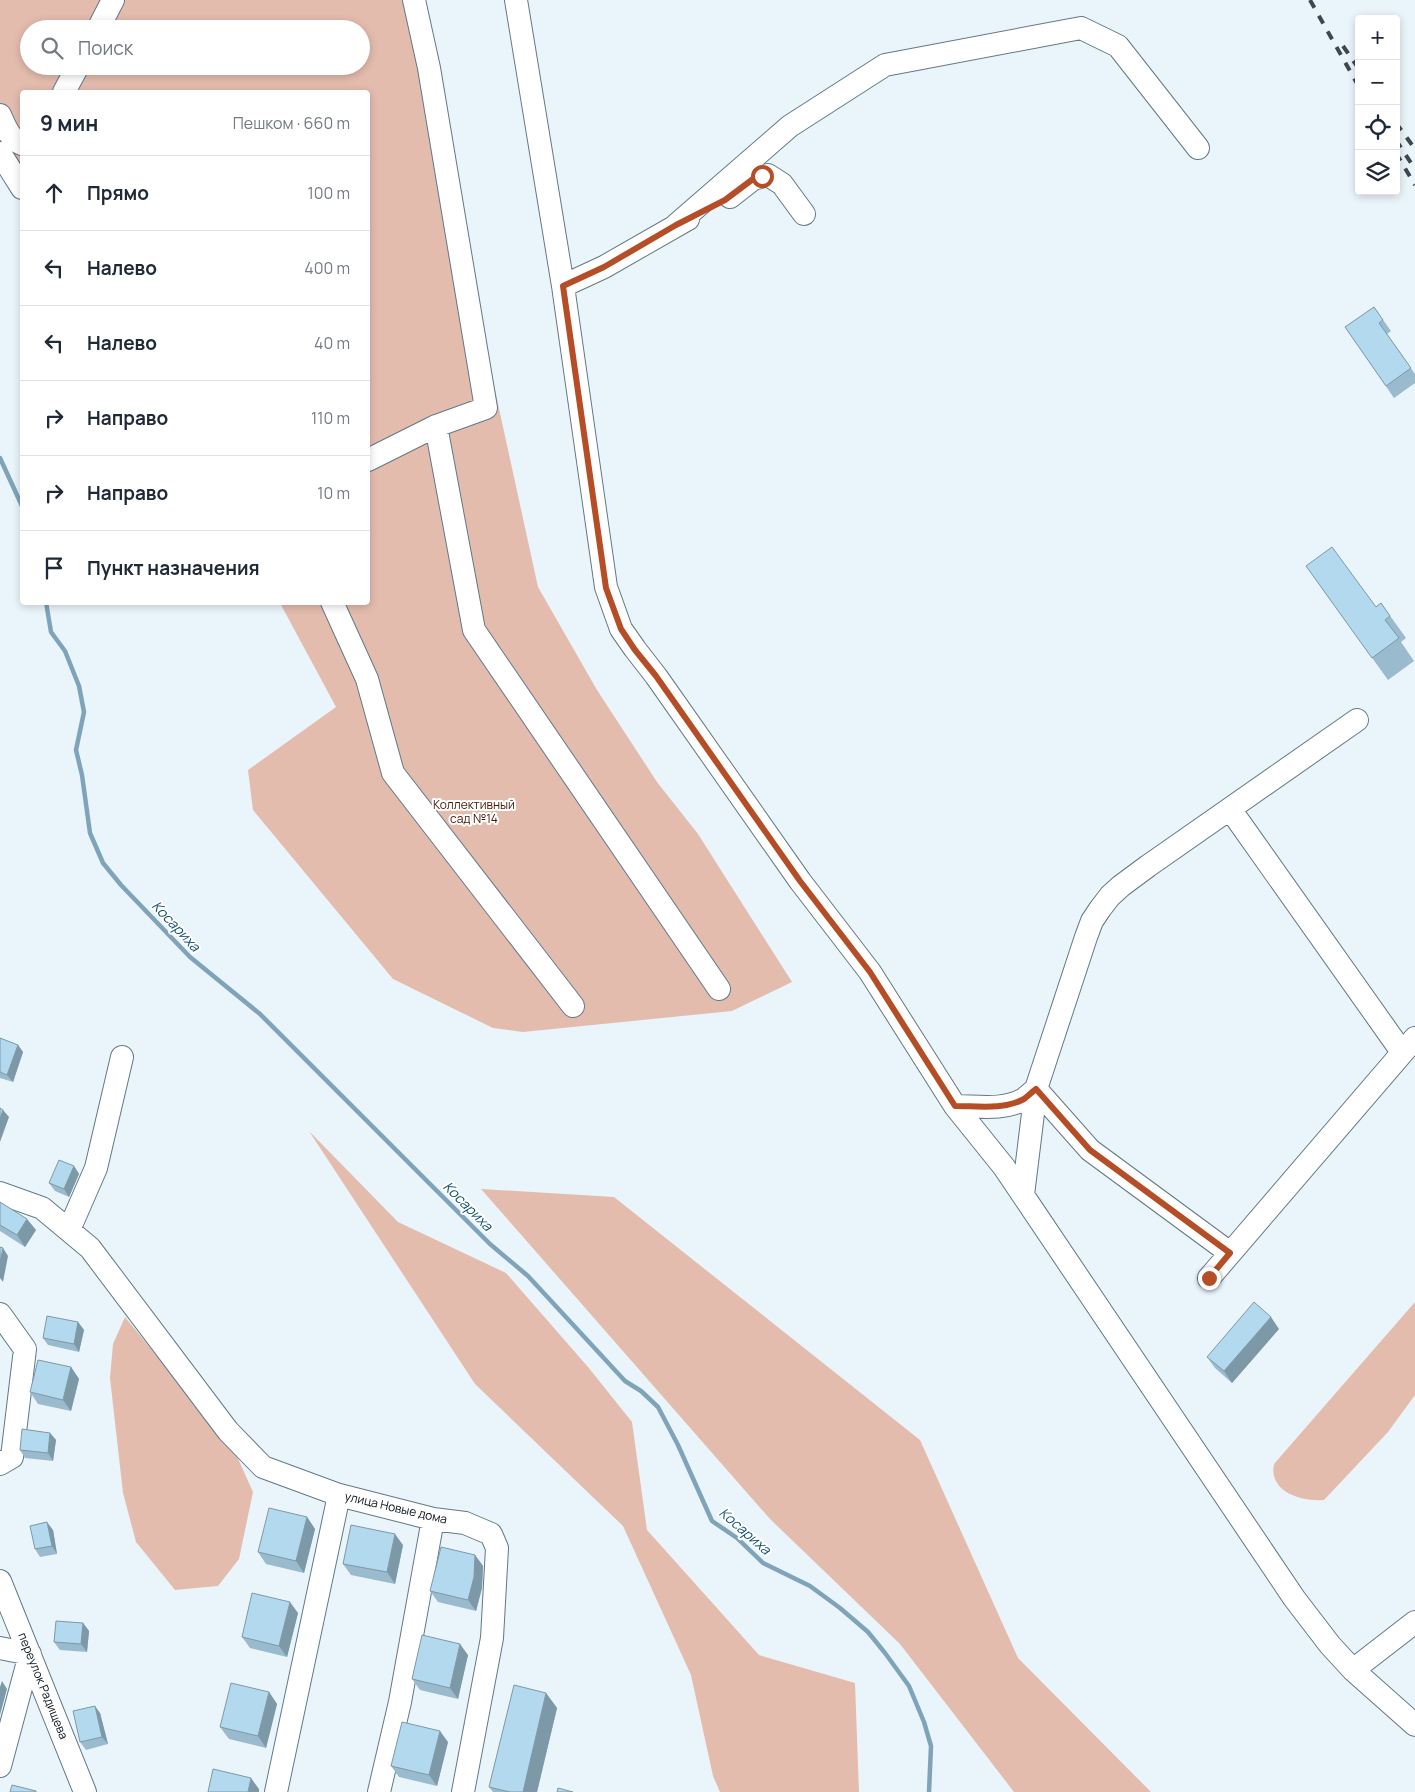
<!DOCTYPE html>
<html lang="ru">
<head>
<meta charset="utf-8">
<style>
	:root { --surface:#fff; --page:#f2f2f3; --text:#1f2937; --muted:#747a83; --line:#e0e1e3 }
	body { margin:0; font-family:Manrope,sans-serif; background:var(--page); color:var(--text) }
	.controls { position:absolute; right:15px; top:15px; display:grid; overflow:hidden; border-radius:5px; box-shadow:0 2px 8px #0003 }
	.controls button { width:45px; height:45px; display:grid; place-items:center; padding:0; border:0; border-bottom:1px solid var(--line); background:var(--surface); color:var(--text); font:25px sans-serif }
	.stop { position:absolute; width:15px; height:15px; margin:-11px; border:4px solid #b54e27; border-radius:50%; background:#fff }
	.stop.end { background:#b54e27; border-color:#fff; box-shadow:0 1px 5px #0008 }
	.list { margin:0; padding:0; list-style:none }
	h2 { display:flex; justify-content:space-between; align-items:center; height:65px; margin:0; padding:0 20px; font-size:21px }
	h2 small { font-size:16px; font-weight:400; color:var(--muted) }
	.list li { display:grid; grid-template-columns:32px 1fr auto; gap:15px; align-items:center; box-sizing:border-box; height:75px; padding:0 20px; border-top:1px solid var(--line) }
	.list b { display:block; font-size:19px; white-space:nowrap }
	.list em { font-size:16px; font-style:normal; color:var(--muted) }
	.icon { flex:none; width:28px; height:28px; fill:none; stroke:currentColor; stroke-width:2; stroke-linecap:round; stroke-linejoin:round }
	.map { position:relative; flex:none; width:1415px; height:1792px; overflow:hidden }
	.search { position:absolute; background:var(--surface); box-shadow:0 2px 8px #0003; left:20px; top:20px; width:350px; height:55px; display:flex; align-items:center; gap:12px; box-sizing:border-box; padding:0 18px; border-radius:28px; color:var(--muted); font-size:19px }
	.panel { position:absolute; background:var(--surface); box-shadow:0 2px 8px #0003; left:20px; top:90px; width:350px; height:515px; border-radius:5px }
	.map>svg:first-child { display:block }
</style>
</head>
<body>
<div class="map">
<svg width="1415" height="1792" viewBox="0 0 1415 1792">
	<rect width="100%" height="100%" fill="#eaf5fb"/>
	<path fill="#e3bcae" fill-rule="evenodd" d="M 0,0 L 416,0 L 498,404 L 538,587 L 597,690 L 657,782 L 698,834 L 792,982 L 732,1011 L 523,1032 L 493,1028 L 393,979 L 253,810 L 248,770 L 336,707 L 280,603 L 368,602 L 368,92 L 22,92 L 22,171 L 0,124 ZM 29,29 L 361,29 L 361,66 L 29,66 Z
		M 309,1131 L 398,1222 L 506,1273 L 588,1367 L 632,1422 L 647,1530 L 759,1655 L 855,1683 L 859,1792 L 720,1792 L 713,1776 L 691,1675 L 623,1526 L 475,1384 Z
		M 481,1189 L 614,1197 L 920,1440 L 1018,1658 L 1151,1792 L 1014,1792 L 900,1644 L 770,1519 Z
		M 1415,1302 L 1415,1395 L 1388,1432 L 1324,1500 C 1302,1502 1268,1492 1274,1464 Z
		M 125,1317 L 235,1452 L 253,1492 L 239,1559 L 218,1586 L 175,1590 L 136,1542 L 123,1493 L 110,1378 L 113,1344 Z"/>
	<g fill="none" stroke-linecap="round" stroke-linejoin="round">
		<path stroke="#7fa4b9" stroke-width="4.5" d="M 0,458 L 22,506
			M 46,602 L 51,632 L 65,651 L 79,686 L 84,712 L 76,750 L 82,775 L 90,833 L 103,863 L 121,885 L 190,957 L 260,1014 L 490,1244 L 528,1276 L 625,1381 L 641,1391 L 658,1407 L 678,1445 L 712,1521 L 737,1538 L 763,1563 L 810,1586 L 840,1608 L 868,1632 L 885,1653 L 909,1686 L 924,1722 L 931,1746 L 929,1792"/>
		<defs>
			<path id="minor" d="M 516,0 L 563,286 L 606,587 L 621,629 L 635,649 L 656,676 L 800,881 L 870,972 L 955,1106 L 1004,1167 L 1294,1598 L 1330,1645 L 1353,1670 L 1415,1725
				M 98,29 L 113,0
				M 64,92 L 78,66
				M 0,115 C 5,126 10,140 22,144
				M 0,153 L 22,188
				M 730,197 L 753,179 L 768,175 L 782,184 L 804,214
				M 676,225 L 790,126 L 885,65 L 1081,28 L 1118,46 L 1198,148
				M 563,286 L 604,267 L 688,219
				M 436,426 L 474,630 L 719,989
				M 368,460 L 436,426 L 486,408 L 429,68 L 414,0
				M 332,602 L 367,679 L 393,773 L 573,1006
				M 1230,809 L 1402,1052
				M 955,1106 C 977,1106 1004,1111 1024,1099 C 1028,1096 1032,1092 1036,1089 L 1090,1150 L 1230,1253
				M 0,1193 L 42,1208 L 90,1248 L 228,1431 L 263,1467 L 339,1495 L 433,1519 L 465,1523 L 491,1534 L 497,1548 L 492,1638 L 463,1792
				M 1023,1195 L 1036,1089 L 1086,937 L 1092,921 L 1100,909 L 1110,896 L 1121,886 L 1148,866 L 1357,720
				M 69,1230 L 96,1168 L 122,1057
				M 1209,1278 L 1415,1038
				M 0,1314 L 25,1349 L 12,1457 L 0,1464
				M 0,1581 L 85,1792
				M 0,1648 L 30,1654 L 0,1766
				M 1353,1670 L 1415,1622
				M 276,1792 L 339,1495
				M 379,1792 L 400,1702 L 433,1519"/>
		</defs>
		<use href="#minor" stroke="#617987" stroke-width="24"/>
		<use href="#minor" stroke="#fff" stroke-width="22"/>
		<path stroke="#3e474d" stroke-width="4" stroke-dasharray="9 9" stroke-linecap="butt" d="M 1310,0 L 1359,87
			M 1343,46 L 1359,69
			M 1396,123 L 1415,149
			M 1396,140 L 1415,169
			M 1396,153 L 1415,185"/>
	</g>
	<path fill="#9abbce" d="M 1374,307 L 1391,331 L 1387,334 L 1415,374 L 1415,383 L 1394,398 L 1345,327 Z
		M 1306,566 L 1376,607 L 1381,603 L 1406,638 L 1401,642 L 1414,661 L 1388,680 Z
		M 0,1038 L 18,1045 L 23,1052 L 13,1082 L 0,1078 Z
		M 74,1166 L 79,1174 L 69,1197 L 55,1191 L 49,1183 Z
		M 0,1202 L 36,1230 L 25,1247 L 0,1231 Z
		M 78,1322 L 84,1330 L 79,1352 L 48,1345 L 43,1338 Z
		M 1279,1329 L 1232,1383 L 1215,1368 L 1207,1357 Z
		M 71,1367 L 79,1379 L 71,1411 L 38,1404 L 30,1392 Z
		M 50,1433 L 56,1440 L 53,1461 L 25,1458 L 20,1450 Z
		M 307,1517 L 315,1529 L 304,1573 L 266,1564 L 258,1552 Z
		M 53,1530 L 57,1554 L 40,1557 L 35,1549 Z
		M 403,1545 L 395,1584 L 351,1575 L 343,1564 Z
		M 475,1555 L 483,1566 L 482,1588 L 476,1611 L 438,1602 L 430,1591 Z
		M 298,1613 L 287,1657 L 250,1648 L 242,1637 Z
		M 83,1623 L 89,1631 L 87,1652 L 60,1650 L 54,1642 Z
		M 468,1655 L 458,1699 L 420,1690 L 412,1679 Z
		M 269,1692 L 277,1704 L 266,1748 L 229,1739 L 220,1727 Z
		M 546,1693 L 557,1708 L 537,1792 L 493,1792 L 489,1787 Z
		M 100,1713 L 108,1744 L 86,1750 L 80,1742 Z
		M 448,1742 L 437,1786 L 399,1777 L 391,1766 Z"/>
	<path fill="#7d98a7" d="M 18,1045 L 23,1052 L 13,1082 L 7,1075 Z
		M 3,1110 L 9,1117 L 0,1142 L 0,1119 Z
		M 74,1166 L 79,1174 L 69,1197 L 64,1189 Z
		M 27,1219 L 36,1230 L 25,1247 L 17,1235 Z
		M 3,1248 L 8,1256 L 3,1282 L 0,1278 L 0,1262 Z
		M 1271,1317 L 1279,1329 L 1232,1383 L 1224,1371 Z
		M 78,1322 L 84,1330 L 79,1352 L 74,1344 Z
		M 71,1367 L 79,1379 L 71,1411 L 63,1400 Z
		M 50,1433 L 56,1440 L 53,1461 L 48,1453 Z
		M 307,1517 L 315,1529 L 304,1573 L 296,1561 Z
		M 47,1522 L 53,1530 L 57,1554 L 52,1546 Z
		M 395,1534 L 403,1545 L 395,1584 L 387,1572 Z
		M 475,1555 L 483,1566 L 482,1588 L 476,1611 L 468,1600 Z
		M 290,1602 L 298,1613 L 287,1657 L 279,1646 Z
		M 83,1623 L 89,1631 L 87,1652 L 81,1644 Z
		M 460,1644 L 468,1655 L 458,1699 L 450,1688 Z
		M 2,1681 L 7,1689 L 0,1715 L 0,1687 Z
		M 269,1692 L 277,1704 L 266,1748 L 258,1736 Z
		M 546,1693 L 557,1708 L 537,1792 L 523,1792 Z
		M 95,1706 L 100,1713 L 108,1744 L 102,1737 Z
		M 440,1731 L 448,1742 L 437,1786 L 429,1775 Z
		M 251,1778 L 259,1789 L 259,1792 L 248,1792 Z"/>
	<path fill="#b3d9ef" stroke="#7d98a7" d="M 1374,307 L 1383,320 L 1379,323 L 1411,368 L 1386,386 L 1345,327 Z
		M 1332,547 L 1376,607 L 1381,603 L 1390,616 L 1385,620 L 1399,638 L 1372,658 L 1306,566 Z
		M 0,1038 L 18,1045 L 7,1075 L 0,1072 Z
		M 0,1108 L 3,1110 L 0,1119 Z
		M 59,1160 L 74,1166 L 64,1189 L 49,1183 Z
		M 0,1202 L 27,1219 L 17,1235 L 0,1225 Z
		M 0,1247 L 3,1248 L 0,1262 Z
		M 1254,1302 L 1271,1317 L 1224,1371 L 1207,1357 Z
		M 47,1316 L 78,1322 L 74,1344 L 43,1338 Z
		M 38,1360 L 71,1367 L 63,1400 L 30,1392 Z
		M 22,1429 L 50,1433 L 48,1453 L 20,1450 Z
		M 269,1508 L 307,1517 L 296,1561 L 258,1552 Z
		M 47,1522 L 52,1546 L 35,1549 L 30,1526 Z
		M 351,1525 L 395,1534 L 387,1572 L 343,1564 Z
		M 441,1547 L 475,1555 L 474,1577 L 468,1600 L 430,1591 Z
		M 252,1593 L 290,1602 L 279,1646 L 242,1637 Z
		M 56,1621 L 83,1623 L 81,1644 L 54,1642 Z
		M 422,1635 L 460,1644 L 450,1688 L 412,1679 Z
		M 231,1683 L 269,1692 L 258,1736 L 220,1727 Z
		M 514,1685 L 546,1693 L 523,1792 L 510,1792 L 489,1787 Z
		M 95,1706 L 102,1737 L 80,1742 L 73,1711 Z
		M 402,1722 L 440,1731 L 429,1775 L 391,1766 Z
		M 213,1769 L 251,1778 L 248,1792 L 208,1792 Z
		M 12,1785 L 36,1791 L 36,1792 L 10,1792 Z
		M 558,1788 L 573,1792 L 557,1792 Z"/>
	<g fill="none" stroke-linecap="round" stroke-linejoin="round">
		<path stroke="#b54e27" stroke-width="6" d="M 762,176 L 753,179 L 725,200 L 676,225 L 604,267 L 563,286 L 606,588 L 621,629 L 635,650 L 656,676 L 800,881 L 870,972 L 955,1106 C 977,1106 1004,1110 1024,1099 C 1028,1096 1032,1092 1036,1089 L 1090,1150 L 1230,1253 L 1209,1278"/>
	</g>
	<g text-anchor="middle" stroke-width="4" stroke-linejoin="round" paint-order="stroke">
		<g font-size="12" fill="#491705" stroke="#fff">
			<text x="474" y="809">Коллективный<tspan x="474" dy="14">сад №14</tspan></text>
		</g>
		<g font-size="12" fill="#0b1419" stroke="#fff">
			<text transform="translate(396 1508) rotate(13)" y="4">улица Новые дома</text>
			<text transform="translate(43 1686) rotate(68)" y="4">переулок Радищева</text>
		</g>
		<g font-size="14" font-style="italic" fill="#0d5270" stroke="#fff">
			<text transform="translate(176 926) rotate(47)" y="5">Косариха</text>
			<text transform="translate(468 1206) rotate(45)" y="5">Косариха</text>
			<text transform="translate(745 1531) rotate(41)" y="5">Косариха</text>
		</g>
	</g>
</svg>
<div class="controls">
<button>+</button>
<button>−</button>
<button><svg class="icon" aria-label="locate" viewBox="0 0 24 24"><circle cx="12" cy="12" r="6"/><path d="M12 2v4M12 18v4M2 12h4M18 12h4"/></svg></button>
<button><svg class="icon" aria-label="layers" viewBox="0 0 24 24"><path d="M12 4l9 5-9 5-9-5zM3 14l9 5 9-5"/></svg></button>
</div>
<div class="stop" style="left:762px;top:176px"></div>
<div class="stop end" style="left:1209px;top:1278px"></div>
<div class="search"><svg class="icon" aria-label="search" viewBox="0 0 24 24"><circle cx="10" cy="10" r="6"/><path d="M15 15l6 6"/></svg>Поиск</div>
<section class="panel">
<h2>9 мин<small>Пешком · 660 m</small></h2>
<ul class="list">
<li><svg class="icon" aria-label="ahead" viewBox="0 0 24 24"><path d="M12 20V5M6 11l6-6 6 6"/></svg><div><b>Прямо</b></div><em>100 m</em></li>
<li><svg class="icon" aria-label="left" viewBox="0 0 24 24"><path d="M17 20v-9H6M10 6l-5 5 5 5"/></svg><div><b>Налево</b></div><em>400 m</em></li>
<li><svg class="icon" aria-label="left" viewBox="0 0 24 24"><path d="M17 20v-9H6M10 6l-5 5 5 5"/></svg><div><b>Налево</b></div><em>40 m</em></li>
<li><svg class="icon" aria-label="right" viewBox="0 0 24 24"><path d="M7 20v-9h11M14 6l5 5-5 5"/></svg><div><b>Направо</b></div><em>110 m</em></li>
<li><svg class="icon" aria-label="right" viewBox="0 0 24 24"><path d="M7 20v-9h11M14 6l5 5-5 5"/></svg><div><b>Направо</b></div><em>10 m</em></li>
<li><svg class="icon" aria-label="arrive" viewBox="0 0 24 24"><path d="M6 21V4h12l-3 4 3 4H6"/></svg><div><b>Пункт назначения</b></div></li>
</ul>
</section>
</div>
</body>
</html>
